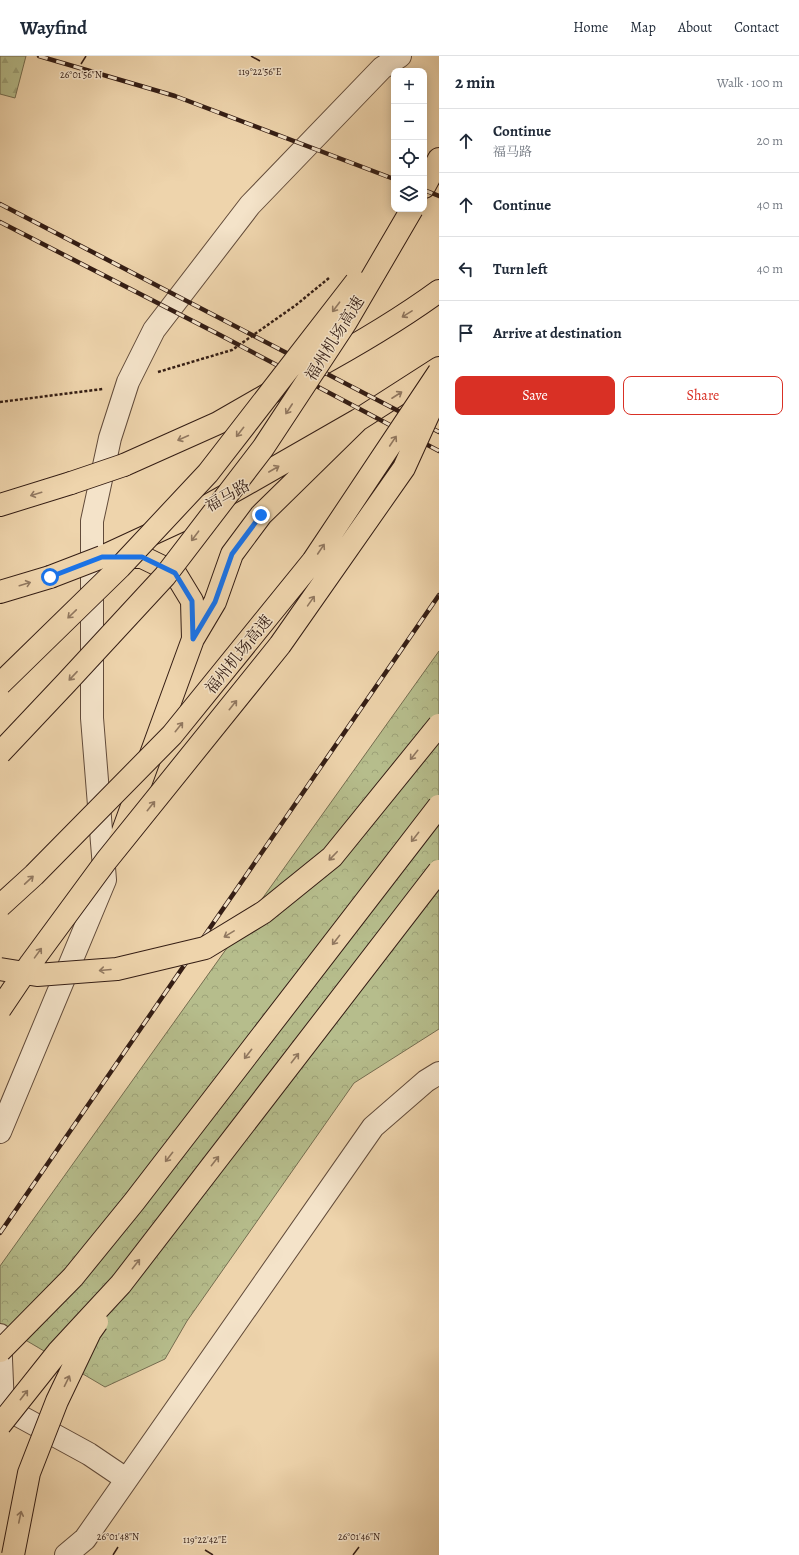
<!DOCTYPE html>
<html lang="en">
<head>
<meta charset="utf-8">
<style>
	:root { --surface:#fff; --page:#f2f2f3; --text:#1f2937; --muted:#747a83; --line:#e0e1e3; --accent:#d93025 }
	body { margin:0; font-family:Alegreya,"Noto Serif SC",serif; background:var(--page); color:var(--text) }
	.controls { position:absolute; right:12px; top:12px; display:grid; overflow:hidden; border-radius:8px; box-shadow:0 2px 10px #0003 }
	.controls button { width:36px; height:36px; display:grid; place-items:center; padding:0; border:0; border-bottom:1px solid var(--line); background:var(--surface); color:var(--text); font:20px sans-serif }
	.stop { position:absolute; width:12px; height:12px; margin:-9px; border:3px solid #1a73e8; border-radius:50%; background:#fff }
	.stop.end { background:#1a73e8; border-color:#fff; box-shadow:0 1px 4px #0008 }
	.list { margin:0; padding:0; list-style:none }
	h2 { display:flex; justify-content:space-between; align-items:center; height:52px; margin:0; padding:0 16px; font-size:17px }
	h2 small { font-size:13px; font-weight:400; color:var(--muted) }
	.list li { display:grid; grid-template-columns:26px 1fr auto; gap:12px; align-items:center; box-sizing:border-box; height:64px; padding:0 16px; border-top:1px solid var(--line) }
	.list b { display:block; font-size:15px; white-space:nowrap }
	.list p { margin:0; font-size:13px; white-space:nowrap; color:var(--muted) }
	.list em { font-size:13px; font-style:normal; color:var(--muted) }
	.actions { display:flex; gap:8px; padding:12px 16px }
	.actions a { flex:1; padding:9px 0; border:1px solid var(--accent); border-radius:8px; text-align:center; font-size:14px; color:var(--accent) }
	.actions .main { background:var(--accent); color:#fff }
	.icon { flex:none; width:22px; height:22px; fill:none; stroke:currentColor; stroke-width:2; stroke-linecap:round; stroke-linejoin:round }
	.map { position:relative; flex:none; width:439px; height:1499px; overflow:hidden }
	header { display:flex; align-items:center; gap:24px; box-sizing:border-box; height:56px; padding:0 20px; background:var(--surface); border-bottom:1px solid var(--line) }
	header strong { font-size:19px }
	nav { display:flex; gap:22px; margin-inline-start:auto; font-size:14px }
	main { display:flex }
	aside { flex:1; background:var(--surface) }
	.map>svg:first-child { display:block }
</style>
</head>
<body>
<header>
<strong>Wayfind</strong>
<nav><a>Home</a><a>Map</a><a>About</a><a>Contact</a></nav>
</header>
<main>
<div class="map">
<svg width="439" height="1499" viewBox="0 0 439 1499">
	<defs>
		<pattern id="forest-firs" width="22" height="20" patternUnits="userSpaceOnUse"><rect width="22" height="20" fill="#b6bd8c"/><path d="M5 1l3.5 6h-7zM16 11l3.5 6h-7z" fill="#9da278"/></pattern>
		<pattern id="park-crowns" width="20" height="18" patternUnits="userSpaceOnUse"><rect width="20" height="18" fill="#b6bd8c"/><path d="M2 6a3 3 0 1 1 6 0M12 15a3 3 0 1 1 6 0" fill="none" stroke="#9da278"/></pattern>
	</defs>
	<rect width="100%" height="100%" fill="#eed4ac"/>
	<filter id="stains"><feTurbulence type="fractalNoise" baseFrequency=".005" numOctaves="4"/><feColorMatrix values="0 0 0 0 .2 0 0 0 0 .09 0 0 0 0 .02 0 0 0 .5 -.17"/></filter>
	<radialGradient id="worn" r=".72"><stop offset=".6" stop-color="#630" stop-opacity="0"/><stop offset="1" stop-color="#630" stop-opacity=".3"/></radialGradient>
	<path fill="url(#forest-firs)" stroke="#756d50" d="M 0,0 L 26,0 L 15,42 L 0,38 Z"/>
	<path fill="url(#park-crowns)" stroke="#756d50" d="M 439,595 L 439,973 L 354,1027 L 187,1265 L 165,1303 L 105,1331 L 0,1269 L 0,1210 Z"/>
	<g fill="none" stroke-linecap="round" stroke-linejoin="round">
		<defs>
			<path id="minor" d="M 0,1076 L 105,824 L 92,662 L 92,465 L 110,382 L 128,326 L 154,274 L 250,149 L 382,12 L 400,0
				M 0,1279 L 3,1351
				M 0,1355 L 3,1351 L 89,1398 L 126,1423
				M 66,1499 L 85,1483 L 373,1071 L 426,1025 L 439,1017"/>
			<path id="major" d="M 311,314 C 355,290 398,265 439,235
				M 124,409 L 218,367 L 272,336
				M 0,449 L 71,427
				M 102,501 L 182,464 L 241,431 L 358,364 L 439,312
				M 113,501 L 142,501 L 175,517 L 192,545 L 193,583
				M 0,536 L 50,521
				M 119,786 L 193,583 L 215,546 L 232,498 L 261,459 L 358,364"/>
			<path id="highway" d="M 424,131 L 439,103"/>
		</defs>
		<use href="#minor" stroke="#624b3a" stroke-width="24"/>
		<use href="#major" stroke="#341d14" stroke-width="24"/>
		<use href="#highway" stroke="#341d14" stroke-width="24"/>
		<path stroke="#341d14" stroke-width="2.5" stroke-dasharray="3 2" stroke-linecap="butt" d="M 158,316 L 232,294 L 296,249 L 329,222
			M 0,346 L 103,333"/>
		<use href="#minor" stroke="#f4e3c9" stroke-width="22"/>
		<use href="#major" stroke="#eed4ac" stroke-width="22"/>
		<use href="#highway" stroke="#eed4ac" stroke-width="22"/>
		<defs>
			<path id="rail" d="M 39,0 L 175,40 L 394,123
				M 424,134 L 439,140
				M 0,148 L 439,376
				M 0,166 L 220,279 L 439,395
				M 0,1177 L 439,539"/>
		</defs>
		<use href="#rail" stroke="#341d14" stroke-width="4.5"/>
		<use href="#rail" stroke="#f4e3c9" stroke-width="3" stroke-dasharray="9" stroke-linecap="butt"/>
		<defs>
			<path id="major-bridge" d="M 71,427 L 124,409
				M 50,521 L 102,501"/>
			<path id="highway-bridge" d="M 0,628 L 120,511 L 208,417 L 356,226
				M 0,697 L 67,626 L 165,520 L 263,392 L 346,266 L 412,153
				M 0,850 L 34,819 L 172,679 L 313,505 L 439,316
				M 0,913 L 37,919 L 117,913 L 205,892 L 264,856 L 332,801 L 439,669
				M 0,953 L 31,907 L 106,805 L 280,589 L 404,412 L 439,335
				M 0,1295 L 73,1221 L 134,1146 L 439,750
				M 0,1369 L 58,1296 L 121,1228 L 439,815
				M 13,1499 L 29,1417 L 57,1345 L 90,1276 L 97,1266"/>
		</defs>
		<use href="#major-bridge" stroke="#341d14" stroke-width="24" stroke-linecap="butt"/>
		<use href="#highway-bridge" stroke="#341d14" stroke-width="24" stroke-linecap="butt"/>
		<use href="#major-bridge" stroke="#eed4ac" stroke-width="22"/>
		<use href="#highway-bridge" stroke="#eed4ac" stroke-width="22"/>
	</g>
	<defs><path id="oneway-shaft" d="M-6 0H5M1.5-3L5.5 0L1.5 3" fill="none" stroke-width="1.6" stroke-linecap="round" stroke-linejoin="round"/></defs>
	<g stroke="#917860">
		<use href="#oneway-shaft" transform="translate(336 251) rotate(127)"/>
		<use href="#oneway-shaft" transform="translate(407 258) rotate(148)"/>
		<use href="#oneway-shaft" transform="translate(397 339) rotate(-33)"/>
		<use href="#oneway-shaft" transform="translate(289 353) rotate(123)"/>
		<use href="#oneway-shaft" transform="translate(240 376) rotate(128)"/>
		<use href="#oneway-shaft" transform="translate(183 382) rotate(156)"/>
		<use href="#oneway-shaft" transform="translate(393 385) rotate(-56)"/>
		<use href="#oneway-shaft" transform="translate(274 413) rotate(-30)"/>
		<use href="#oneway-shaft" transform="translate(36 438) rotate(163)"/>
		<use href="#oneway-shaft" transform="translate(195 480) rotate(127)"/>
		<use href="#oneway-shaft" transform="translate(321 493) rotate(-56)"/>
		<use href="#oneway-shaft" transform="translate(25 528) rotate(-17)"/>
		<use href="#oneway-shaft" transform="translate(311 545) rotate(-55)"/>
		<use href="#oneway-shaft" transform="translate(72 558) rotate(136)"/>
		<use href="#oneway-shaft" transform="translate(73 620) rotate(133)"/>
		<use href="#oneway-shaft" transform="translate(233 649) rotate(-51)"/>
		<use href="#oneway-shaft" transform="translate(179 671) rotate(-51)"/>
		<use href="#oneway-shaft" transform="translate(414 699) rotate(129)"/>
		<use href="#oneway-shaft" transform="translate(151 750) rotate(-51)"/>
		<use href="#oneway-shaft" transform="translate(415 781) rotate(128)"/>
		<use href="#oneway-shaft" transform="translate(333 800) rotate(134)"/>
		<use href="#oneway-shaft" transform="translate(29 824) rotate(-43)"/>
		<use href="#oneway-shaft" transform="translate(229 878) rotate(149)"/>
		<use href="#oneway-shaft" transform="translate(336 884) rotate(128)"/>
		<use href="#oneway-shaft" transform="translate(38 897) rotate(-54)"/>
		<use href="#oneway-shaft" transform="translate(105 914) rotate(175)"/>
		<use href="#oneway-shaft" transform="translate(248 998) rotate(128)"/>
		<use href="#oneway-shaft" transform="translate(295 1002) rotate(-52)"/>
		<use href="#oneway-shaft" transform="translate(169 1101) rotate(128)"/>
		<use href="#oneway-shaft" transform="translate(215 1105) rotate(-52)"/>
		<use href="#oneway-shaft" transform="translate(136 1208) rotate(-52)"/>
		<use href="#oneway-shaft" transform="translate(67 1325) rotate(-64)"/>
		<use href="#oneway-shaft" transform="translate(24 1339) rotate(-52)"/>
		<use href="#oneway-shaft" transform="translate(20 1461) rotate(-78)"/>
	</g>
	<g fill="none" stroke-linecap="round" stroke-linejoin="round">
		<path stroke="#1a73e8" stroke-width="5" d="M 50,521 L 102,501 L 142,501 L 175,517 L 192,545 L 193,583 L 215,546 L 232,498 L 261,459"/>
	</g>
	<path fill="none" stroke="#341d14" stroke-width="1.5" d="M 251,0 L 260,5M 81,8 L 86,0M 205,1494 L 213,1499M 113,1499 L 118,1491M 353,1499 L 359,1491"/>
	<g text-anchor="middle" stroke-width="3" stroke-linejoin="round" paint-order="stroke">
		<g font-size="16" fill="#341d14" stroke="#f4e3c9">
			<text transform="translate(334 282) rotate(-58)" y="6">福州机场高速</text>
			<text transform="translate(227 439) rotate(-29)" y="6">福马路</text>
			<text transform="translate(238 598) rotate(-51)" y="6">福州机场高速</text>
		</g>
	</g>
	<g font-size="10" text-anchor="middle" fill="#341d14" stroke="#f4e3c9" stroke-width="3" stroke-linejoin="round" paint-order="stroke">
		<text x="260" y="19">119°22'56"E</text>
		<text x="81" y="22">26°01'56"N</text>
		<text x="118" y="1484">26°01'48"N</text>
		<text x="359" y="1484">26°01'46"N</text>
		<text x="205" y="1487">119°22'42"E</text>
	</g>
	<rect width="100%" height="100%" filter="url(#stains)"/>
	<rect width="100%" height="100%" fill="url(#worn)"/>
</svg>
<div class="controls">
<button>+</button>
<button>−</button>
<button><svg class="icon" aria-label="locate" viewBox="0 0 24 24"><circle cx="12" cy="12" r="6"/><path d="M12 2v4M12 18v4M2 12h4M18 12h4"/></svg></button>
<button><svg class="icon" aria-label="layers" viewBox="0 0 24 24"><path d="M12 4l9 5-9 5-9-5zM3 14l9 5 9-5"/></svg></button>
</div>
<div class="stop" style="left:50px;top:521px"></div>
<div class="stop end" style="left:261px;top:459px"></div>
</div>
<aside>
<h2>2 min<small>Walk · 100 m</small></h2>
<ul class="list">
<li><svg class="icon" aria-label="ahead" viewBox="0 0 24 24"><path d="M12 20V5M6 11l6-6 6 6"/></svg><div><b>Continue</b><p>福马路</p></div><em>20 m</em></li>
<li><svg class="icon" aria-label="ahead" viewBox="0 0 24 24"><path d="M12 20V5M6 11l6-6 6 6"/></svg><div><b>Continue</b></div><em>40 m</em></li>
<li><svg class="icon" aria-label="left" viewBox="0 0 24 24"><path d="M17 20v-9H6M10 6l-5 5 5 5"/></svg><div><b>Turn left</b></div><em>40 m</em></li>
<li><svg class="icon" aria-label="arrive" viewBox="0 0 24 24"><path d="M6 21V4h12l-3 4 3 4H6"/></svg><div><b>Arrive at destination</b></div></li>
</ul>
<div class="actions"><a class="main">Save</a><a>Share</a></div>
</aside>
</main>
</body>
</html>
